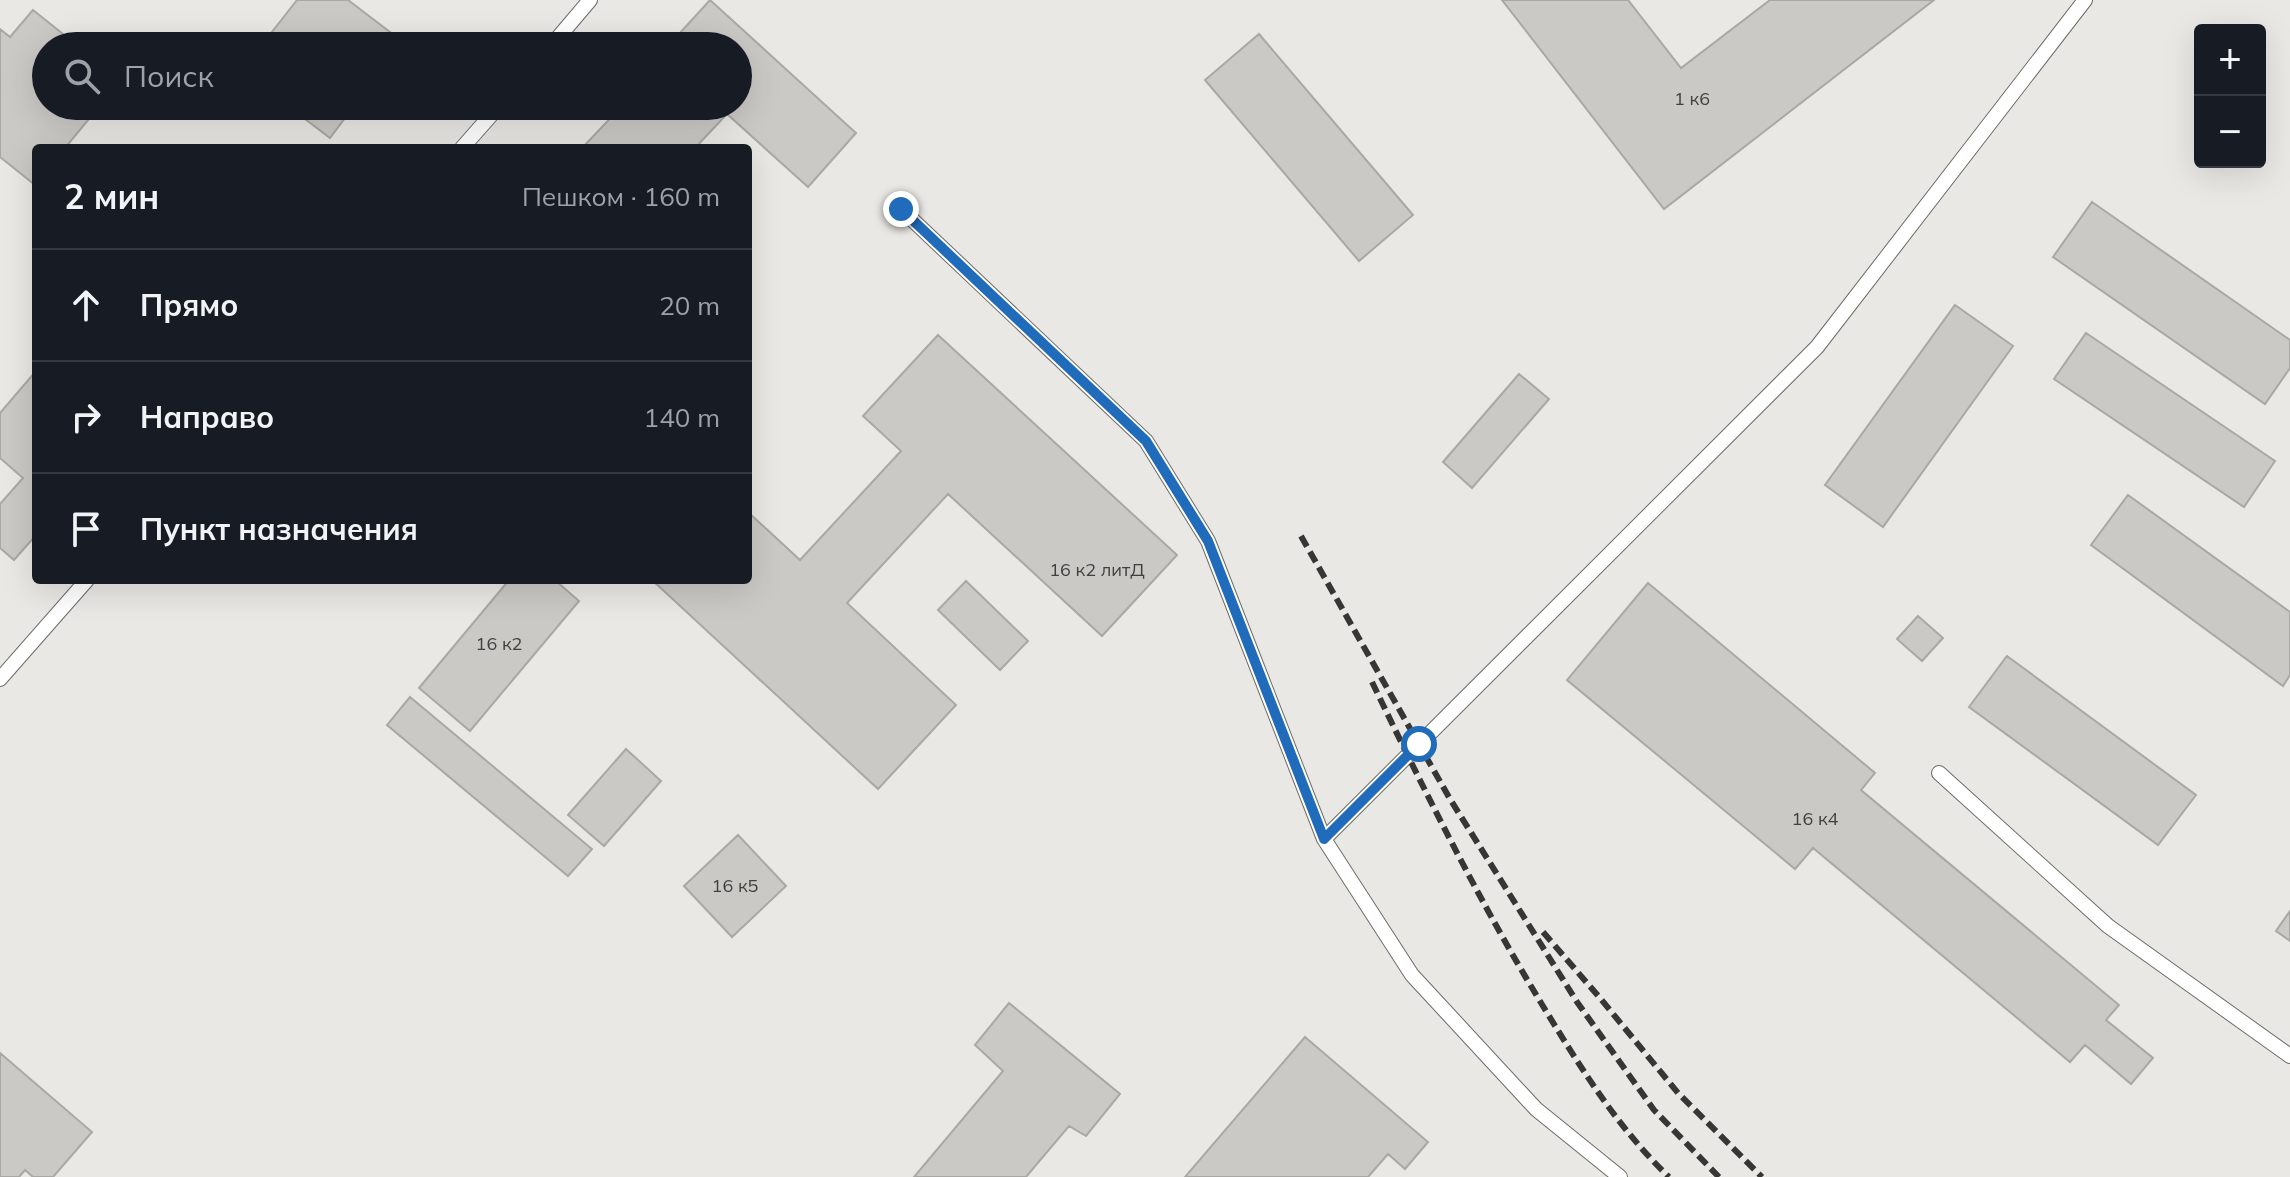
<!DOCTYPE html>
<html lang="ru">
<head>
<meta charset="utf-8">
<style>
	:root { --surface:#171b24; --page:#242831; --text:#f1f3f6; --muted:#9ea1a6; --line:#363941 }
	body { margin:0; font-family:Mulish,sans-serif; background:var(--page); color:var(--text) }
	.controls { position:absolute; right:24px; top:24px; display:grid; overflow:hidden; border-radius:8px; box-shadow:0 8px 32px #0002 }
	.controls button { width:72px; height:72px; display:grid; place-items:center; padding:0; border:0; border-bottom:2px solid var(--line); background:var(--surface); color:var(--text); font:40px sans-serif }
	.stop { position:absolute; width:24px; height:24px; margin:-18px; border:6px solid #216bbb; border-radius:50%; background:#fff }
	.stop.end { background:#216bbb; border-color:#fff; box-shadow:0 2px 8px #0008 }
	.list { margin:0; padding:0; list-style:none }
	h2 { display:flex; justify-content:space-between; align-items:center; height:104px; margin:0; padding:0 32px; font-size:34px }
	h2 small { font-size:26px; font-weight:400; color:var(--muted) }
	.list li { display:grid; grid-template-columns:52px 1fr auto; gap:24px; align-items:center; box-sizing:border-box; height:112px; padding:0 32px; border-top:2px solid var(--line) }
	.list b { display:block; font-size:30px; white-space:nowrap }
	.list em { font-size:26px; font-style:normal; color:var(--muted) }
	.icon { flex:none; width:44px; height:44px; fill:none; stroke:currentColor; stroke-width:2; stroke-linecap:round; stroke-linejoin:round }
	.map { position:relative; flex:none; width:2290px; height:1177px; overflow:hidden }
	.search { position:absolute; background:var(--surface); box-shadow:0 8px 32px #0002; left:32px; top:32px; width:720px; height:88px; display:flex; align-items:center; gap:20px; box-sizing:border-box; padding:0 28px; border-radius:44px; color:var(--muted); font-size:30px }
	.panel { position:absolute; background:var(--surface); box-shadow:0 8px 32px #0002; left:32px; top:144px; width:720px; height:440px; border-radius:8px }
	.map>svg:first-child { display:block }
</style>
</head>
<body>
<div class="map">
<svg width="2290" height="1177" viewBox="0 0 2290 1177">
	<rect width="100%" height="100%" fill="#eae8e4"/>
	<path fill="#cbc9c5" stroke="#aaa8a4" stroke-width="2" d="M 297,0 L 348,0 L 403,42 L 400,46 L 261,46 Z
		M 710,0 L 856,133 L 808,187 L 727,114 L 695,148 L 582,148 L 622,106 L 738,106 L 738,46 L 668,46 Z
		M 1502,0 L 1628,0 L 1681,68 L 1770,0 L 1934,0 L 1664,209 Z
		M 33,10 L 78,46 L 46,46 L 46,106 L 95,106 L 98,108 L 65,148 L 36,148 L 35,185 L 0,157 L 0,29 L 10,37 Z
		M 1259,34 L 1413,215 L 1359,261 L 1205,80 Z
		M 288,106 L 354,106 L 330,138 Z
		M 2092,202 L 2290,340 L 2290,368 L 2265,404 L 2053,257 Z
		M 1955,305 L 2013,346 L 1883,527 L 1825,485 Z
		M 2086,333 L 2275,461 L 2244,507 L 2054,379 Z
		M 938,335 L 1177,555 L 1102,636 L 948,494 L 847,603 L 956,705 L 878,789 L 652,580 L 748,580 L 748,512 L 800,560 L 901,451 L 863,416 Z
		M 36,371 L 36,535 L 14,560 L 0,548 L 0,504 L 23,478 L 0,458 L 0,413 Z
		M 1519,374 L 1549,399 L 1472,488 L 1443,462 Z
		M 2128,495 L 2290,612 L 2290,675 L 2283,686 L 2091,545 Z
		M 509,580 L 555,580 L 579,601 L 470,731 L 419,688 Z
		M 966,581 L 1028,641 L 1000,670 L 938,610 Z
		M 1648,583 L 1875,773 L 1861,790 L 2119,1005 L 2106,1020 L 2153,1058 L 2131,1084 L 2085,1045 L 2070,1062 L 1813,848 L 1795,869 L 1567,680 Z
		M 1918,616 L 1943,638 L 1922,661 L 1897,639 Z
		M 2007,656 L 2196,795 L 2158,845 L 1969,707 Z
		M 410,697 L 592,849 L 568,876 L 387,725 Z
		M 626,749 L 661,781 L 604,846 L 568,815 Z
		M 738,835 L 786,886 L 732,937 L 684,886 Z
		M 2290,911 L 2290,941 L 2276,931 Z
		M 1009,1003 L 1120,1094 L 1086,1136 L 1069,1126 L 1026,1177 L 914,1177 L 1003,1071 L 975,1045 Z
		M 1305,1037 L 1428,1142 L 1405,1169 L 1388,1154 L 1368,1177 L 1185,1177 Z
		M 0,1053 L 92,1132 L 53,1177 L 33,1177 L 25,1170 L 19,1177 L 0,1177 Z"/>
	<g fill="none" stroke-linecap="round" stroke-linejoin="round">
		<defs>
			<path id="service" d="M 551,46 L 590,0
				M 462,148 L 499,106
				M 901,209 L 1146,441 L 1208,541 L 1324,839 L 1412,975 L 1536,1109 L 1620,1177
				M 0,679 L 87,580
				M 1939,773 L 2108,926 L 2290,1056
				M 1324,839 L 1817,347 L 2085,0"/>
		</defs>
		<use href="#service" stroke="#6d6b68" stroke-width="16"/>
		<use href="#service" stroke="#fff" stroke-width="14"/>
		<path stroke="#373634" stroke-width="6" stroke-dasharray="12 6" stroke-linecap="butt" d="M 1301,536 L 1450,799 L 1577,1002 L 1654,1110 L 1719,1177
			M 1372,682 C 1426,794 1481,905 1546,1011 C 1582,1070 1619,1129 1669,1177
			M 1543,932 L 1600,998 L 1678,1093 L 1762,1177"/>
	</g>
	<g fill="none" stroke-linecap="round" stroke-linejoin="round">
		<path stroke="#216bbb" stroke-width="10" d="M 901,209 L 1146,441 L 1208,541 L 1324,839 L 1419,744"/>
	</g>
	<g text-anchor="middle" stroke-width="8" stroke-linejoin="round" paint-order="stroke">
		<g font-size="18" fill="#42403f">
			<text x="1692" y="105">1 к6</text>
			<text x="1097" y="576">16 к2 литД</text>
			<text x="499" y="650">16 к2</text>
			<text x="1815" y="825">16 к4</text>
			<text x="735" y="892">16 к5</text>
		</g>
	</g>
</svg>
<div class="controls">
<button>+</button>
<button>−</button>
</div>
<div class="stop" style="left:1419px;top:744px"></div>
<div class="stop end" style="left:901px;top:209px"></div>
<div class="search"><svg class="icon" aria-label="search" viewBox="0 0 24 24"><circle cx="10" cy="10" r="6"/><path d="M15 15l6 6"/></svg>Поиск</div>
<section class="panel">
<h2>2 мин<small>Пешком · 160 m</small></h2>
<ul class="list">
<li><svg class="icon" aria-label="ahead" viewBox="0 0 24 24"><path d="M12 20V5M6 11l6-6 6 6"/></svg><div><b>Прямо</b></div><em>20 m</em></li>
<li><svg class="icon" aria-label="right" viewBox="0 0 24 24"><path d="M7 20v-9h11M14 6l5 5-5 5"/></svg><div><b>Направо</b></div><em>140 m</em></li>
<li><svg class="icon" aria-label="arrive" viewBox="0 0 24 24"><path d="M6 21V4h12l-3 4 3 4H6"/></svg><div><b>Пункт назначения</b></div></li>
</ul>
</section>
</div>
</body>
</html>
